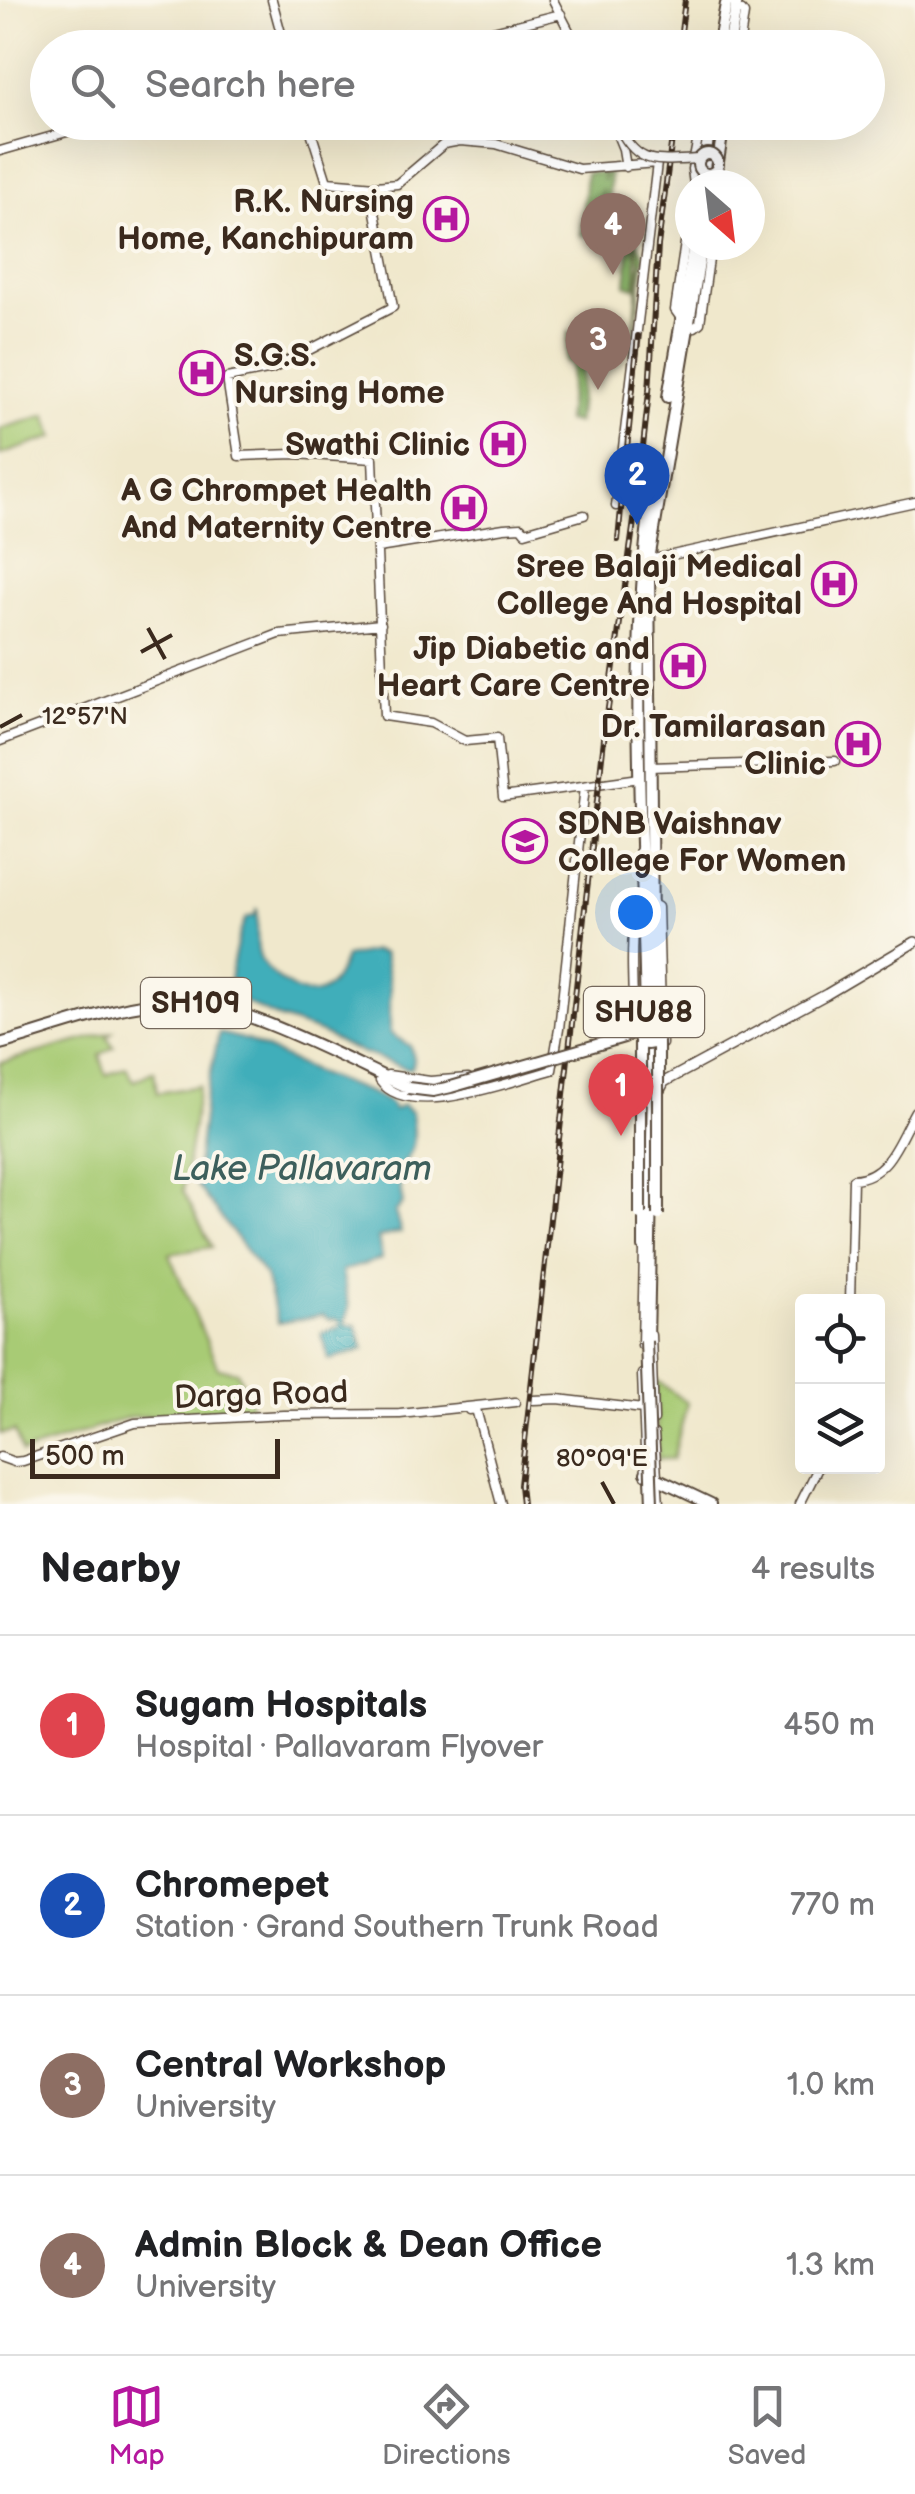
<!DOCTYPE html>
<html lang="en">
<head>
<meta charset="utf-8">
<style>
	:root { --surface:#fff; --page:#f2f2f2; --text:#202124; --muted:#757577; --line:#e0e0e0; --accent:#b5179e }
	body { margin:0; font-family:"Balsamiq Sans",sans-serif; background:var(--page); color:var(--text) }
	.controls { position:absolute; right:30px; bottom:30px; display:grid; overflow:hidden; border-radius:10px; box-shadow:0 10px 40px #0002 }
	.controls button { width:90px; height:90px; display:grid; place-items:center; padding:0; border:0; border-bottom:2px solid var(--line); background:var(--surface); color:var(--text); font:50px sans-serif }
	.compass { position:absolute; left:675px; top:170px; width:90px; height:90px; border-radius:50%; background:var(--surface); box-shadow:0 10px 40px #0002; rotate:152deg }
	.scale { position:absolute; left:30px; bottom:25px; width:250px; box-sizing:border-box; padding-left:10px; border:5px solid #3b2a1e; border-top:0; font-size:28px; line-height:35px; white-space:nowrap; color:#3b2a1e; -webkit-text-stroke:8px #fbf7ec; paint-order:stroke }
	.you { position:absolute; left:635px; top:912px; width:35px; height:35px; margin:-25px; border:8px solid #fff; border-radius:50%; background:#1a73e8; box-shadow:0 0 0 15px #1a73e833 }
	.badge { display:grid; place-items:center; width:65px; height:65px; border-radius:50%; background:var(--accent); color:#fff; font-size:32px; font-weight:700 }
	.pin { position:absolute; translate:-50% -82px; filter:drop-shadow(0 2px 5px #0008) }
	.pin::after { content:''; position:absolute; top:52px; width:35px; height:30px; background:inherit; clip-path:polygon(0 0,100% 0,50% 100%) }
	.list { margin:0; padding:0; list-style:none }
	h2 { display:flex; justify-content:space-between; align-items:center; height:130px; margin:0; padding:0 40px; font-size:42px }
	h2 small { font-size:32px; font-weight:400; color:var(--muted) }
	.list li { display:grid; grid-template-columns:65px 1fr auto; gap:30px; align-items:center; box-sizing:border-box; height:180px; padding:0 40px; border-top:2px solid var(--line) }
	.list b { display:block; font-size:38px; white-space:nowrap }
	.list p { margin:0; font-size:32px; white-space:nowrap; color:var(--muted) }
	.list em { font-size:32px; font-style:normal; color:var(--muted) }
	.icon { flex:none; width:55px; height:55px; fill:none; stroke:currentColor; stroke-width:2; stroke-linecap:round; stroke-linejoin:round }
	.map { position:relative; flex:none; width:915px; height:1504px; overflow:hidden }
	.search { position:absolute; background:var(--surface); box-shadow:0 10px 40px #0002; left:30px; right:30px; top:30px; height:110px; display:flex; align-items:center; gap:25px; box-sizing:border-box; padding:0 35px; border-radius:55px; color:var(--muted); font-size:38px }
	.sheet { height:850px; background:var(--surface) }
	nav { display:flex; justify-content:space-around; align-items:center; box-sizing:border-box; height:140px; border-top:2px solid var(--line); background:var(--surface); font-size:28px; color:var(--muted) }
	nav a { display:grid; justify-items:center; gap:5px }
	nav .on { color:var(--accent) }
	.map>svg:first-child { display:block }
</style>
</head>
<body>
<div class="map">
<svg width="915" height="1504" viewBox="0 0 915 1504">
	<rect width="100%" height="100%" fill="#fbf7ec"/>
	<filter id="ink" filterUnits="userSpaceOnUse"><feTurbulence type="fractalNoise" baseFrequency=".01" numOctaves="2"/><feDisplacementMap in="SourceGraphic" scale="20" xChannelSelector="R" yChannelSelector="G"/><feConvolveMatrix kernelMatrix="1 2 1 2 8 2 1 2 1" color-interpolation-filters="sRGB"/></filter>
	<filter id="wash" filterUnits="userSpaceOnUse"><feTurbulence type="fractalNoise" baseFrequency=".0048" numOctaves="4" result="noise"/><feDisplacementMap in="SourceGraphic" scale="40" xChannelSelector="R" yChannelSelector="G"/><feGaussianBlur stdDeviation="2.25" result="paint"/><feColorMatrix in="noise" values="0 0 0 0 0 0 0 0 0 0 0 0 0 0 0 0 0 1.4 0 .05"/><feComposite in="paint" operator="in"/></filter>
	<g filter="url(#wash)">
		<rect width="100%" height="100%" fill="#f0e8cc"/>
		<path fill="#a8cb74" stroke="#727a49" stroke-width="2.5" d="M 46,415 L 54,437 L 0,455 L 0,429 Z
			M 112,1032 L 107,1037 L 114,1047 L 100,1055 L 106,1075 L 126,1067 L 134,1081 L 154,1071 L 157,1093 L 199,1086 L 183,1191 L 212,1247 L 169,1254 L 218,1368 L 238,1372 L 253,1410 L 129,1417 L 22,1453 L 15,1431 L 0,1434 L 0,1063 Z
			M 656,1380 L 687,1403 L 673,1459 L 658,1459 Z"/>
		<path fill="#86af66" stroke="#606c42" stroke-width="2.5" d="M 586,173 L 603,173 L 603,181 L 605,173 L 610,173 L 609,196 L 620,221 L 629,223 L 644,256 L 633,348 L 640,262 C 637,246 633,232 618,224 L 615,212 L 604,197 L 614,213 L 616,225 C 639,239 638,262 635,287 L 626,285 L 630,241 L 599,236 L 602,189 L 596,235 L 581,235 Z
			M 569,333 L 586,335 L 577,423 L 566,421 L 572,363 L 566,362 Z"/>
		<path fill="#3faeba" stroke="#3d6c6c" stroke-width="2.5" d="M 257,908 C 259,922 255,940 259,954 C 262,967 275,976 284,983 C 317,1006 334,989 345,957 L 374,951 L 384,954 L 390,986 L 390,1033 L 410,1046 L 414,1061 L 412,1068 L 407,1069 L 350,1048 L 319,1032 L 280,1019 L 235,997 L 230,998 C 226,987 239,930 246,918 L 255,915 Z
			M 219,1033 L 247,1040 L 319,1074 L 371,1093 L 391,1104 L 394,1110 L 403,1105 L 412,1113 C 416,1138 416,1154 397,1169 L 403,1204 L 395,1212 L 401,1232 L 378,1238 L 382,1259 L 342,1271 L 349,1307 L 345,1325 L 356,1325 L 364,1349 L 329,1360 L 321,1333 L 341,1326 L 339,1320 L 328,1319 L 323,1315 L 278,1323 L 265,1276 L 195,1183 L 205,1100 Z"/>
	</g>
	<g filter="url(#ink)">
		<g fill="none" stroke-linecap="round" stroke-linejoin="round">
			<defs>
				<path id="tertiary" d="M 272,0 L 285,48
					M 553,0 L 578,48
					M 385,48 L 489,32 L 561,14
					M 739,48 L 744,14 L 742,11
					M 308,122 L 327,182 L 376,186 L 397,184 L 444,144 L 460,141 L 496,144 L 579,169 L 657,163 L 616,506
					M 612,122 L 623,149 L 626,167
					M 0,151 L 102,122
					M 694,185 L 692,169 L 701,122
					M 370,186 L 393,307 L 272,369 L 227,378 L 239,456 L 295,454 L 373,459 L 384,716 L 431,723 L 465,741 L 497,738 L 503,797 L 640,778
					M 680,317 L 675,310 L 690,209
					M 695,327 L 700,323 L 711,245
					M 378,548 L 504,528 L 521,527 L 525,532 L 584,515
					M 649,560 L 915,502
					M 0,741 L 279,634 L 381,624
					M 650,767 L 835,761
					M 651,903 L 658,907 L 662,1044
					M 636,1034 C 633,1011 628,926 638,910
					M 388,1075 L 430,1081 L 468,1078
					M 380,1081 C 410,1121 512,1081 552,1070 L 559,1029 L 585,786
					M 850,1302 L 853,1179 C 889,1177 899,1139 915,1111
					M 651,1335 L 654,1420
					M 642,1345 L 644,1249
					M 642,1374 L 646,1475
					M 533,1400 L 558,1399 L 643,1409
					M 469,1410 L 476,1409 L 501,1504
					M 654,1434 L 659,1504
					M 0,1457 L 14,1462 L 23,1461 L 135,1423 L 283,1415 L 400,1414 L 515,1402
					M 800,1504 L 819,1466"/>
				<path id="secondary" d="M 660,1090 L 664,1082 L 827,994 L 915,942"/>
				<path id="primary" d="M 718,48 L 726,4 L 730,0
					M 729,48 L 737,0
					M 718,162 L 724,122
					M 702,185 L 710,122
					M 715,185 L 717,169
					M 668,397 L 694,245
					M 0,1044 C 55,1029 122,1002 179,1001 C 236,1000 353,1063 408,1088
					M 653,1066 L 649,560 L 702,245
					M 646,1099 C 650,890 621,680 655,473
					M 644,1206 L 644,1247 L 648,1253
					M 648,1342 L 653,1088
					M 646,1473 L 711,1504"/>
			</defs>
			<use href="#tertiary" stroke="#564638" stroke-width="11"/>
			<use href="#secondary" stroke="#564638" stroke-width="12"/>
			<use href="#primary" stroke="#564638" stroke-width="14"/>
			<use href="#tertiary" stroke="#fff" stroke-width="8"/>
			<use href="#secondary" stroke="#fff" stroke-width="9"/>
			<use href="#primary" stroke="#fff" stroke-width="10"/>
			<defs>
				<path id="rail" d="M 679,48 L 685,0
					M 618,540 L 638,336
					M 522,1504 L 520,1485 L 605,730 L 638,492 L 649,392 L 658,245 L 674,122"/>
			</defs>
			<use href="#rail" stroke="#3b2a1e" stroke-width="6"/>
			<use href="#rail" stroke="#fbf7ec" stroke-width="2.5" stroke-dasharray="8" stroke-linecap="butt"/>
			<defs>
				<path id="tertiary-bridge" d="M 616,122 C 637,167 654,161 699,159"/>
				<path id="primary-bridge" d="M698 164a10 10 0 1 1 20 0a10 10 0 1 1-20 0Z
					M 408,1088 L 433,1091 L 451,1087 L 624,1037 L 646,1024 L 655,1026 L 658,1036 L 653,1043 L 647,1044 L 639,1038 L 639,1030
					M 640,1214 L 640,1040
					M 658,1215 L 658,1037
					M 646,1341 L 652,1504"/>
			</defs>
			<use href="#tertiary-bridge" stroke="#564638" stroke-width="11" stroke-linecap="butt"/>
			<use href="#primary-bridge" stroke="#564638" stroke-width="14" stroke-linecap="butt"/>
			<use href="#tertiary-bridge" stroke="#fff" stroke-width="8"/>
			<use href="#primary-bridge" stroke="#fff" stroke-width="10"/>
		</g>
	</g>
	<path fill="none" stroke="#3b2a1e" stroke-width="4" d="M 148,628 L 165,659M 141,652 L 172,635M 0,727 L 22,715M 602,1482 L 614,1504"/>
	<defs>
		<symbol id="hospital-ring" viewBox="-11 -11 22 22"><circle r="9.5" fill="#fbf7ec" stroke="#b5179e" stroke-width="1.5"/><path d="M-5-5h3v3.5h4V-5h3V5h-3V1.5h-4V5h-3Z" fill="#b5179e"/></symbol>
		<symbol id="university-ring" viewBox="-11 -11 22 22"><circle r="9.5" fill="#fbf7ec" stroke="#b5179e" stroke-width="1.5"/><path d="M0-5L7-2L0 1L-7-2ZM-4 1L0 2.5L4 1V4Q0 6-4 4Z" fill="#b5179e"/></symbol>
	</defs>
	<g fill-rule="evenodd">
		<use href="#hospital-ring" x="421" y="194" width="50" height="50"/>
		<use href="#hospital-ring" x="177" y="348" width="50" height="50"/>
		<use href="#hospital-ring" x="478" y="419" width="50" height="50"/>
		<use href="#hospital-ring" x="439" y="483" width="50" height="50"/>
		<use href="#hospital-ring" x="809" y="559" width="50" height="50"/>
		<use href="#hospital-ring" x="658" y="641" width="50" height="50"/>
		<use href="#hospital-ring" x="833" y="719" width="50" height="50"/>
		<use href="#university-ring" x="500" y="816" width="50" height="50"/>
	</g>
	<g text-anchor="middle" stroke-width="8" stroke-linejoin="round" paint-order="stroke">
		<g fill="#fbf7ec" stroke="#75685c" stroke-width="2.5">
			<rect x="141" y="978" width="110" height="50" rx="8"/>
			<rect x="584" y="987" width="120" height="50" rx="8"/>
		</g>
		<g font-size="30" font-weight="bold" fill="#3b2a1e">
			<text x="196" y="1013">SH109</text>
			<text x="644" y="1022">SHU88</text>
		</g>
		<g font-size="32" font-weight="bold" fill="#3b2a1e" stroke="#fbf7ec" text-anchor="end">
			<text x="414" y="212">R.K. Nursing<tspan x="414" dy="37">Home, Kanchipuram</tspan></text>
			<text x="234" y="366" text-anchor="start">S.G.S.<tspan x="234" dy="37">Nursing Home</tspan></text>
			<text x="470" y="455">Swathi Clinic</text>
			<text x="432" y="501">A G Chrompet Health<tspan x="432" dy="37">And Maternity Centre</tspan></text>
			<text x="802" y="577">Sree Balaji Medical<tspan x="802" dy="37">College And Hospital</tspan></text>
			<text x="650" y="659">Jip Diabetic and<tspan x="650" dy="37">Heart Care Centre</tspan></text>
			<text x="826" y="737">Dr. Tamilarasan<tspan x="826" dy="37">Clinic</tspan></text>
			<text x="558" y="834" text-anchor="start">SDNB Vaishnav<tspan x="558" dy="37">College For Women</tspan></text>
		</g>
		<g font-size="32" fill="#3b2a1e" stroke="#fbf7ec">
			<text transform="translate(261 1394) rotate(-2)" y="11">Darga Road</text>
		</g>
		<g font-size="35" font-style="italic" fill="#3d5f5c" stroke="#fbf7ec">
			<text x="302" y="1180">Lake Pallavaram</text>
		</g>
	</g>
	<g font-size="25" text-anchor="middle" fill="#3b2a1e" stroke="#fbf7ec" stroke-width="8" stroke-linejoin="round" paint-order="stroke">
		<text x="85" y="724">12°57'N</text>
		<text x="602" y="1466">80°09'E</text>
	</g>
</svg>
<div class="controls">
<button><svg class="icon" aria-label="locate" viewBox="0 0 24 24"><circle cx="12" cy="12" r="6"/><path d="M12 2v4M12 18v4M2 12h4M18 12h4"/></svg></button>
<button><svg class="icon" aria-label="layers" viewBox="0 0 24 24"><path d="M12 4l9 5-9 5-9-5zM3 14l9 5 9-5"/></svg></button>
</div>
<svg class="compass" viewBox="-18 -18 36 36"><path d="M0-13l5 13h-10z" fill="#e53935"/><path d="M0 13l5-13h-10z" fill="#757577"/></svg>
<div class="scale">500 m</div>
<div class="you"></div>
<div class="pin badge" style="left:621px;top:1136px;background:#e0444e">1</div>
<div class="pin badge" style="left:637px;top:525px;background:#1a4fb4">2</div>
<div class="pin badge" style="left:598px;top:390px;background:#8d6e63">3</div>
<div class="pin badge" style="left:613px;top:275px;background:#8d6e63">4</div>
<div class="search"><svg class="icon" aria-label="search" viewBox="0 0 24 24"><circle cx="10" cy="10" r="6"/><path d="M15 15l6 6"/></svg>Search here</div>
</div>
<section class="sheet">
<h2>Nearby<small>4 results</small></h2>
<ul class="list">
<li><span class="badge" style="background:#e0444e">1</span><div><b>Sugam Hospitals</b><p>Hospital · Pallavaram Flyover</p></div><em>450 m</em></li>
<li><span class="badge" style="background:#1a4fb4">2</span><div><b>Chromepet</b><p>Station · Grand Southern Trunk Road</p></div><em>770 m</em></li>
<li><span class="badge" style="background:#8d6e63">3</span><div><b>Central Workshop</b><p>University</p></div><em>1.0 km</em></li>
<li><span class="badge" style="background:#8d6e63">4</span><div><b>Admin Block &amp; Dean Office</b><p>University</p></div><em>1.3 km</em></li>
</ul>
</section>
<nav>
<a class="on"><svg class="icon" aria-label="map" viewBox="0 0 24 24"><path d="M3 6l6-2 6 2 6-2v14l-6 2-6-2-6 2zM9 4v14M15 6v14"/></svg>Map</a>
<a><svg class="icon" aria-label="directions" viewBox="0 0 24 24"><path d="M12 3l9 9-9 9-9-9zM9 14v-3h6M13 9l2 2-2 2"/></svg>Directions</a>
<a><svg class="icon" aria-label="saved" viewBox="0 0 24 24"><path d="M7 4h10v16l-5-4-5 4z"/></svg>Saved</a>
</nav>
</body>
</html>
